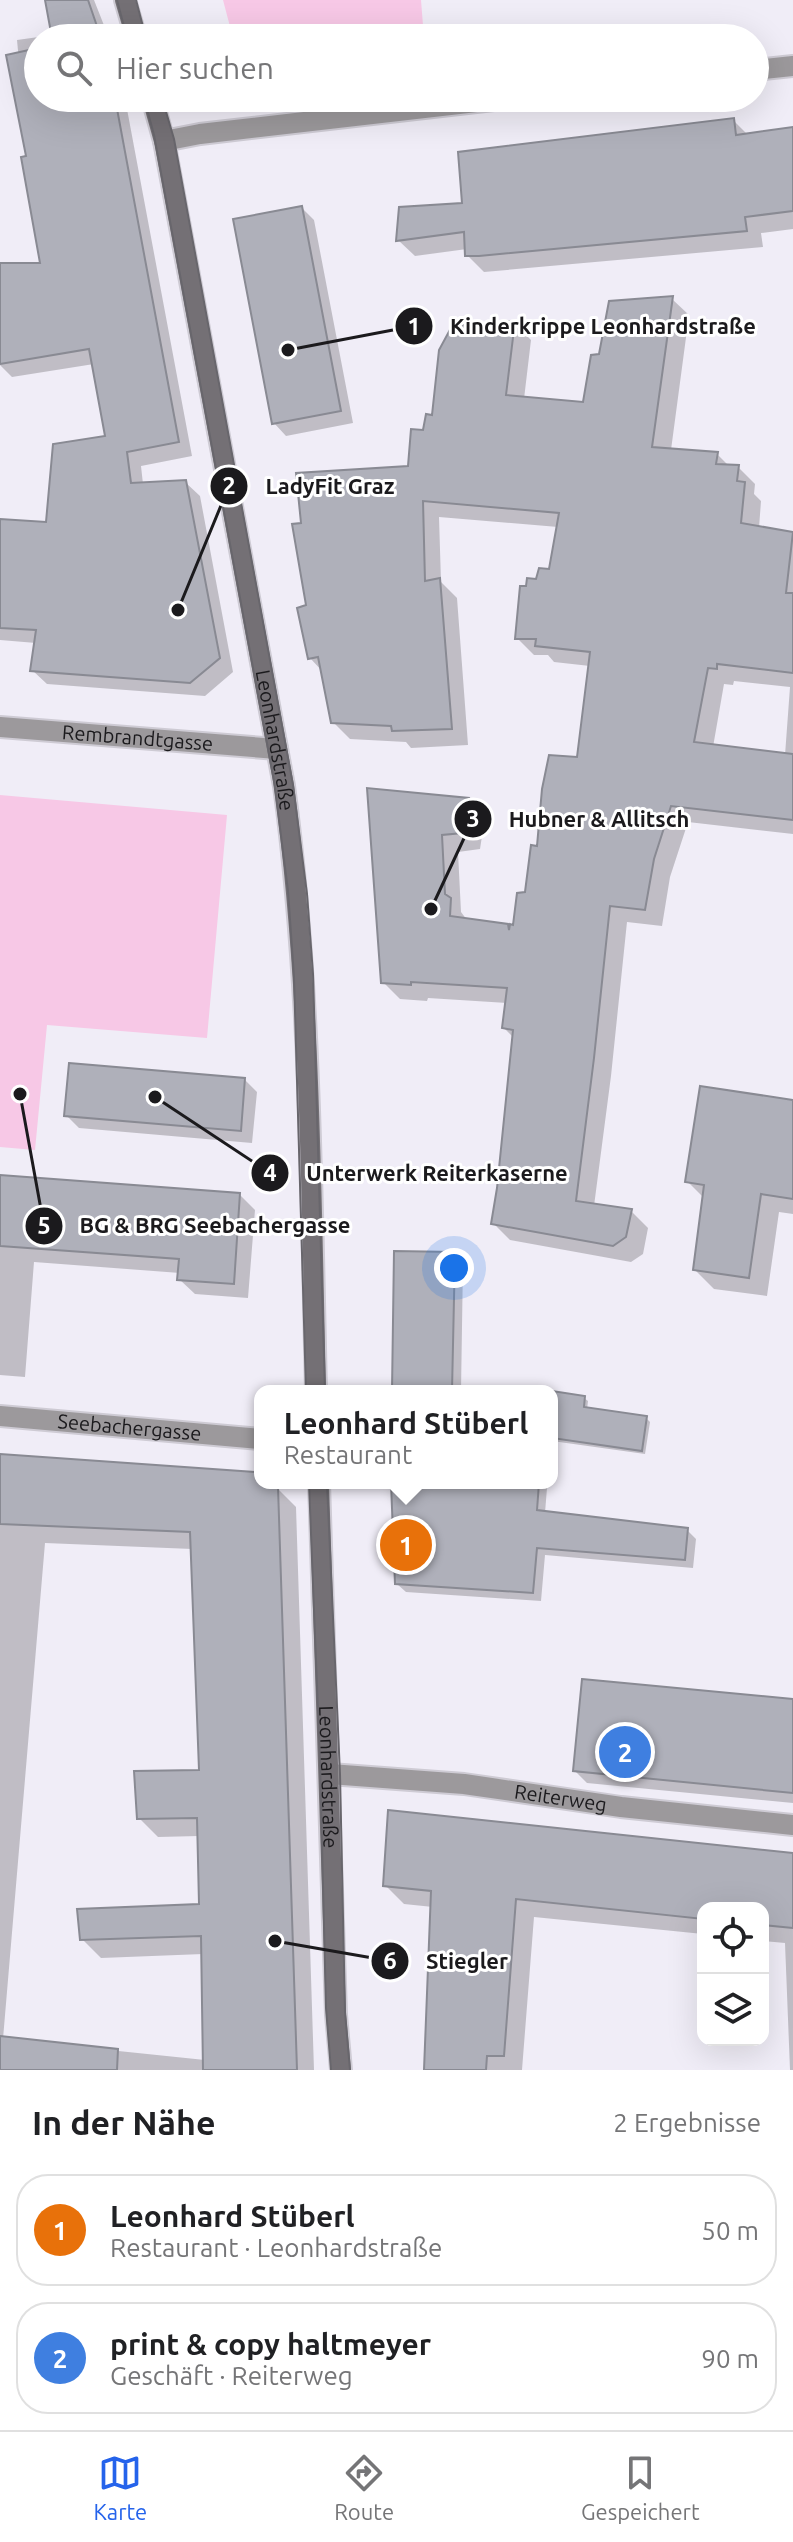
<!DOCTYPE html>
<html lang="de">
<head>
<meta charset="utf-8">
<style>
	:root { --surface:#fff; --page:#f2f2f2; --text:#202124; --muted:#757577; --line:#e0e0e0; --accent:#2563eb }
	body { margin:0; font-family:Ubuntu,sans-serif; background:var(--page); color:var(--text) }
	.controls { position:absolute; right:24px; bottom:24px; display:grid; overflow:hidden; border-radius:16px; box-shadow:0 8px 32px #0002 }
	.controls button { width:72px; height:72px; display:grid; place-items:center; padding:0; border:0; border-bottom:2px solid var(--line); background:var(--surface); color:var(--text); font:40px sans-serif }
	.you { position:absolute; left:454px; top:1268px; width:28px; height:28px; margin:-20px; border:6px solid #fff; border-radius:50%; background:#1a73e8; box-shadow:0 0 0 12px #1a73e833 }
	.badge { display:grid; place-items:center; width:52px; height:52px; border-radius:50%; background:var(--accent); color:#fff; font-size:26px; font-weight:700 }
	.pin { position:absolute; translate:-50% -50%; border:4px solid #fff; box-shadow:0 2px 8px #0006 }
	.popup { position:absolute; left:254px; top:1385px; width:304px; height:104px; box-sizing:border-box; display:grid; place-content:center; border-radius:16px; background:var(--surface); filter:drop-shadow(0 2px 6px #0005); font-size:26px; white-space:nowrap; color:var(--muted) }
	.popup b { font-size:30px; color:var(--text) }
	.popup::after { content:''; position:absolute; left:50%; top:100%; margin-left:-16px; border:16px solid transparent; border-top-color:var(--surface) }
	.list { margin:0; padding:0; list-style:none }
	h2 { display:flex; justify-content:space-between; align-items:center; height:104px; margin:0; padding:0 32px; font-size:34px }
	h2 small { font-size:26px; font-weight:400; color:var(--muted) }
	.list li { display:grid; grid-template-columns:52px 1fr auto; gap:24px; align-items:center; box-sizing:border-box; height:112px; margin:0 16px 16px; padding:0 16px; border:2px solid var(--line); border-radius:32px }
	.list b { display:block; font-size:30px; white-space:nowrap }
	.list p { margin:0; font-size:26px; white-space:nowrap; color:var(--muted) }
	.list em { font-size:26px; font-style:normal; color:var(--muted) }
	.icon { flex:none; width:44px; height:44px; fill:none; stroke:currentColor; stroke-width:2; stroke-linecap:round; stroke-linejoin:round }
	.map { position:relative; flex:none; width:793px; height:2070px; overflow:hidden }
	.search { position:absolute; background:var(--surface); box-shadow:0 8px 32px #0002; left:24px; right:24px; top:24px; height:88px; display:flex; align-items:center; gap:20px; box-sizing:border-box; padding:0 28px; border-radius:44px; color:var(--muted); font-size:30px }
	.sheet { height:360px; background:var(--surface) }
	nav { display:flex; justify-content:space-around; align-items:center; box-sizing:border-box; height:112px; border-top:2px solid var(--line); background:var(--surface); font-size:22px; color:var(--muted) }
	nav a { display:grid; justify-items:center; gap:4px }
	nav .on { color:var(--accent) }
	.map>svg:first-child { display:block }
</style>
</head>
<body>
<div class="map">
<svg width="793" height="2070" viewBox="0 0 793 2070">
	<rect width="100%" height="100%" fill="#f0edf7"/>
	<path fill="#f7c8e6" d="M 223,0 L 421,0 L 424,38 L 233,38 Z
		M 0,795 L 227,815 L 207,1038 L 47,1025 L 35,1150 L 0,1147 Z"/>
	<path fill="#0003" fill-rule="evenodd" d="M 47,0 L 94,0 L 109,38 L 38,38 L 38,98 L 124,98 L 127,109 L 192,456 L 141,466 L 143,484 L 185,482 L 200,496 L 233,672 L 205,696 L 47,684 L 32,670 L 36,643 L 0,640 L 0,521 L 48,524 L 107,437 L 94,364 L 12,377 L 0,365 L 0,265 L 42,265 L 28,157 L 17,40 L 53,35 Z
		M 733,120 L 748,135 L 793,129 L 793,229 L 761,233 L 763,247 L 484,272 L 467,255 L 467,249 L 415,256 L 398,240 L 464,205 Z
		M 302,208 L 314,220 L 353,423 L 286,436 L 274,423 Z
		M 672,299 L 689,315 L 671,450 L 717,454 L 730,467 L 738,467 L 755,484 L 754,494 L 761,501 L 759,528 L 793,534 L 793,834 L 688,822 L 670,877 L 662,926 L 627,922 L 611,1076 L 594,1206 L 631,1211 L 648,1228 L 643,1254 L 631,1262 L 510,1240 L 493,1223 L 499,1189 L 514,1038 L 504,1028 L 507,1003 L 428,998 L 427,1001 L 400,999 L 383,982 L 370,790 L 468,800 L 485,817 L 480,849 L 458,852 L 461,912 L 467,920 L 507,926 L 511,929 L 515,927 L 539,849 L 578,759 L 590,666 L 554,662 L 548,655 L 534,655 L 517,638 L 537,581 L 551,571 L 558,527 L 439,517 L 441,582 L 457,598 L 468,745 L 411,748 L 406,742 L 350,739 L 333,722 L 323,672 L 310,658 L 303,525 L 410,468 L 434,417 L 514,323 L 531,340 L 524,399 L 584,404 L 601,356 ZM 734,681 L 790,687 L 785,755 L 713,747 L 724,684 L 733,685 Z
		M 244,1079 L 257,1092 L 252,1143 L 79,1128 L 66,1115 Z
		M 793,1102 L 793,1214 L 779,1212 L 767,1296 L 714,1289 L 695,1270 L 704,1198 L 687,1181 Z
		M 0,1176 L 239,1194 L 255,1210 L 248,1298 L 195,1294 L 179,1279 L 180,1273 L 34,1262 L 25,1377 L 0,1375 Z
		M 455,1254 L 463,1263 L 461,1391 L 394,1391 Z
		M 552,1393 L 584,1398 L 588,1401 L 587,1410 L 646,1418 L 650,1422 L 645,1454 L 552,1441 Z
		M 0,1456 L 260,1477 L 260,1483 L 269,1483 L 277,1488 L 296,1507 L 314,2070 L 0,2070 ZM 45,1543 L 192,1549 L 201,1772 L 139,1818 L 158,1837 L 199,1836 L 201,1906 L 82,1939 L 101,1958 L 203,1954 L 205,2060 L 3,2039 Z
		M 393,1483 L 542,1483 L 547,1488 L 545,1513 L 687,1530 L 696,1539 L 693,1568 L 545,1555 L 541,1601 L 406,1592 L 397,1584 Z
		M 793,1701 L 793,1803 L 587,1783 L 575,1771 Z
		M 793,1855 L 793,2070 L 790,2070 L 785,1943 L 763,1941 L 763,1908 L 703,1908 L 703,1934 L 534,1917 L 522,2070 L 426,2070 L 433,1907 L 404,1904 L 385,1885 Z"/>
	<path fill="#afb0ba" stroke="#898a93" stroke-width="2" d="M 45,0 L 88,0 L 101,38 L 52,38 Z
		M 38,48 L 38,98 L 115,98 L 179,442 L 127,452 L 131,483 L 186,480 L 220,658 L 190,683 L 30,671 L 36,630 L 0,628 L 0,519 L 46,522 L 53,444 L 105,436 L 89,349 L 0,364 L 0,263 L 40,263 L 21,157 L 26,156 L 6,55 Z
		M 734,118 L 736,135 L 793,127 L 793,211 L 745,217 L 747,231 L 479,256 L 465,256 L 464,232 L 396,241 L 399,207 L 462,203 L 458,152 Z
		M 302,206 L 341,411 L 272,424 L 233,219 Z
		M 673,296 L 652,447 L 718,452 L 716,464 L 739,465 L 737,481 L 745,482 L 741,523 L 793,532 L 786,593 L 793,593 L 793,673 L 717,664 L 717,669 L 708,668 L 694,742 L 793,754 L 793,820 L 671,806 L 654,859 L 645,910 L 610,906 L 594,1058 L 576,1201 L 632,1209 L 626,1237 L 613,1246 L 491,1224 L 497,1188 L 513,1030 L 502,1028 L 507,988 L 411,982 L 411,985 L 381,983 L 367,788 L 469,798 L 463,833 L 442,835 L 445,894 L 451,898 L 450,916 L 508,924 L 509,930 L 510,924 L 513,925 L 517,893 L 525,892 L 531,845 L 537,846 L 542,789 L 549,755 L 577,757 L 590,652 L 535,646 L 536,639 L 515,639 L 520,586 L 526,586 L 527,578 L 536,579 L 539,568 L 549,569 L 559,513 L 423,501 L 425,581 L 440,578 L 452,729 L 392,731 L 391,726 L 331,723 L 318,657 L 308,659 L 297,608 L 306,605 L 292,524 L 301,523 L 296,473 L 408,466 L 411,429 L 423,430 L 426,414 L 432,415 L 439,350 L 452,326 L 515,321 L 506,395 L 583,402 L 591,355 L 599,354 L 609,301 Z
		M 69,1063 L 245,1078 L 241,1131 L 64,1116 Z
		M 700,1086 L 793,1100 L 793,1199 L 761,1194 L 749,1278 L 693,1270 L 704,1185 L 685,1182 Z
		M 0,1175 L 240,1193 L 234,1284 L 177,1280 L 179,1259 L 0,1246 Z
		M 394,1251 L 455,1252 L 452,1391 L 392,1391 Z
		M 552,1391 L 585,1396 L 584,1407 L 647,1416 L 642,1451 L 552,1438 Z
		M 0,1454 L 255,1472 L 260,1475 L 260,1483 L 273,1483 L 278,1487 L 297,2070 L 203,2070 L 201,1936 L 80,1940 L 77,1909 L 199,1904 L 197,1818 L 137,1819 L 134,1771 L 199,1770 L 190,1532 L 0,1524 Z
		M 391,1483 L 539,1483 L 537,1510 L 688,1528 L 685,1560 L 537,1548 L 533,1593 L 395,1584 Z
		M 582,1679 L 793,1699 L 793,1793 L 573,1771 Z
		M 388,1810 L 793,1853 L 793,1928 L 763,1925 L 763,1908 L 703,1908 L 703,1919 L 516,1899 L 504,2056 L 487,2056 L 486,2070 L 424,2070 L 431,1891 L 383,1886 Z
		M 0,2036 L 118,2049 L 117,2070 L 0,2070 Z"/>
	<g fill="none" stroke-linecap="round" stroke-linejoin="round">
		<defs>
			<g id="street">
				<path d="M 755,70 L 793,66"/>
				<path d="M 164,141 L 200,134 L 511,98"/>
				<path id="s1" d="M 0,727 L 277,749"/>
				<path id="s2" d="M 0,1416 L 260,1439"/>
				<path id="s3" d="M 330,1774 L 464,1784 L 621,1807 L 793,1825"/>
			</g>
			<g id="secondary">
				<path d="M 125,0 L 136,38"/>
				<path id="s4" d="M 152,98 L 164,141 L 284,786 C 311,986 311,1189 316,1391"/>
				<path id="s5" d="M 319,1483 L 336,2015 L 341,2070"/>
			</g>
		</defs>
		<use href="#street" stroke="#cecbd4" stroke-width="24"/>
		<use href="#secondary" stroke="#cecbd4" stroke-width="24"/>
		<use href="#street" stroke="#9c999c" stroke-width="20"/>
		<use href="#secondary" stroke="#747075" stroke-width="20"/>
		<path stroke="#68666c" stroke-width="2" d="M 117,0 L 127,38
			M 136,0 L 146,38
			M 144,98 L 154,135 L 274,781 L 288,891 L 294,977 L 306,1391
			M 162,98 L 174,139 L 293,785 L 307,894 L 313,974 L 325,1391
			M 309,1483 L 320,1762 L 326,2008 L 331,2070
			M 327,1483 L 340,1774 L 345,2012 L 350,2070"/>
	</g>
	<g text-anchor="middle" stroke-width="6" stroke-linejoin="round" paint-order="stroke">
		<g font-size="20" fill="#1b1a1d" stroke="#fff">
			<text dy="7" stroke="none"><textPath href="#s1" startOffset="138">Rembrandtgasse</textPath></text>
			<text dy="7" stroke="none"><textPath href="#s4" startOffset="654">Leonhardstraße</textPath></text>
			<text dy="7" stroke="none"><textPath href="#s2" startOffset="130">Seebachergasse</textPath></text>
			<text dy="7" stroke="none"><textPath href="#s5" startOffset="294">Leonhardstraße</textPath></text>
			<text dy="7" stroke="none"><textPath href="#s3" startOffset="232">Reiterweg</textPath></text>
		</g>
	</g>
	<path fill="none" stroke="#1b1a1d" stroke-width="3" d="M288 350L414 326M178 610L229 486M431 909L473 819M155 1097L270 1173M20 1094L44 1226M275 1941L390 1961"/>
	<g fill="#1b1a1d" stroke="#fff" stroke-width="3">
		<circle cx="288" cy="350" r="8"/>
		<circle cx="178" cy="610" r="8"/>
		<circle cx="431" cy="909" r="8"/>
		<circle cx="155" cy="1097" r="8"/>
		<circle cx="20" cy="1094" r="8"/>
		<circle cx="275" cy="1941" r="8"/>
		<circle cx="414" cy="326" r="20"/>
		<circle cx="229" cy="486" r="20"/>
		<circle cx="473" cy="819" r="20"/>
		<circle cx="270" cy="1173" r="20"/>
		<circle cx="44" cy="1226" r="20"/>
		<circle cx="390" cy="1961" r="20"/>
	</g>
	<g font-size="24" text-anchor="middle" font-weight="bold" fill="#fff">
		<text x="414" y="335">1</text>
		<text x="229" y="494">2</text>
		<text x="473" y="827">3</text>
		<text x="270" y="1181">4</text>
		<text x="44" y="1234">5</text>
		<text x="390" y="1969">6</text>
	</g>
	<g font-size="22" text-anchor="middle" font-weight="bold" fill="#1b1a1d" stroke="#fff" stroke-width="6" stroke-linejoin="round" paint-order="stroke">
		<text x="603" y="334">Kinderkrippe Leonhardstraße</text>
		<text x="330" y="494">LadyFit Graz</text>
		<text x="599" y="827">Hubner &amp; Allitsch</text>
		<text x="437" y="1181">Unterwerk Reiterkaserne</text>
		<text x="215" y="1233">BG &amp; BRG Seebachergasse</text>
		<text x="467" y="1969">Stiegler</text>
	</g>
</svg>
<div class="controls">
<button><svg class="icon" aria-label="locate" viewBox="0 0 24 24"><circle cx="12" cy="12" r="6"/><path d="M12 2v4M12 18v4M2 12h4M18 12h4"/></svg></button>
<button><svg class="icon" aria-label="layers" viewBox="0 0 24 24"><path d="M12 4l9 5-9 5-9-5zM3 14l9 5 9-5"/></svg></button>
</div>
<div class="you"></div>
<div class="pin badge" style="left:406px;top:1545px;background:#e8710a">1</div>
<div class="popup"><b>Leonhard Stüberl</b>Restaurant</div>
<div class="pin badge" style="left:625px;top:1752px;background:#3f7fe0">2</div>
<div class="search"><svg class="icon" aria-label="search" viewBox="0 0 24 24"><circle cx="10" cy="10" r="6"/><path d="M15 15l6 6"/></svg>Hier suchen</div>
</div>
<section class="sheet">
<h2>In der Nähe<small>2 Ergebnisse</small></h2>
<ul class="list">
<li><span class="badge" style="background:#e8710a">1</span><div><b>Leonhard Stüberl</b><p>Restaurant · Leonhardstraße</p></div><em>50 m</em></li>
<li><span class="badge" style="background:#3f7fe0">2</span><div><b>print &amp; copy haltmeyer</b><p>Geschäft · Reiterweg</p></div><em>90 m</em></li>
</ul>
</section>
<nav>
<a class="on"><svg class="icon" aria-label="map" viewBox="0 0 24 24"><path d="M3 6l6-2 6 2 6-2v14l-6 2-6-2-6 2zM9 4v14M15 6v14"/></svg>Karte</a>
<a><svg class="icon" aria-label="directions" viewBox="0 0 24 24"><path d="M12 3l9 9-9 9-9-9zM9 14v-3h6M13 9l2 2-2 2"/></svg>Route</a>
<a><svg class="icon" aria-label="saved" viewBox="0 0 24 24"><path d="M7 4h10v16l-5-4-5 4z"/></svg>Gespeichert</a>
</nav>
</body>
</html>
